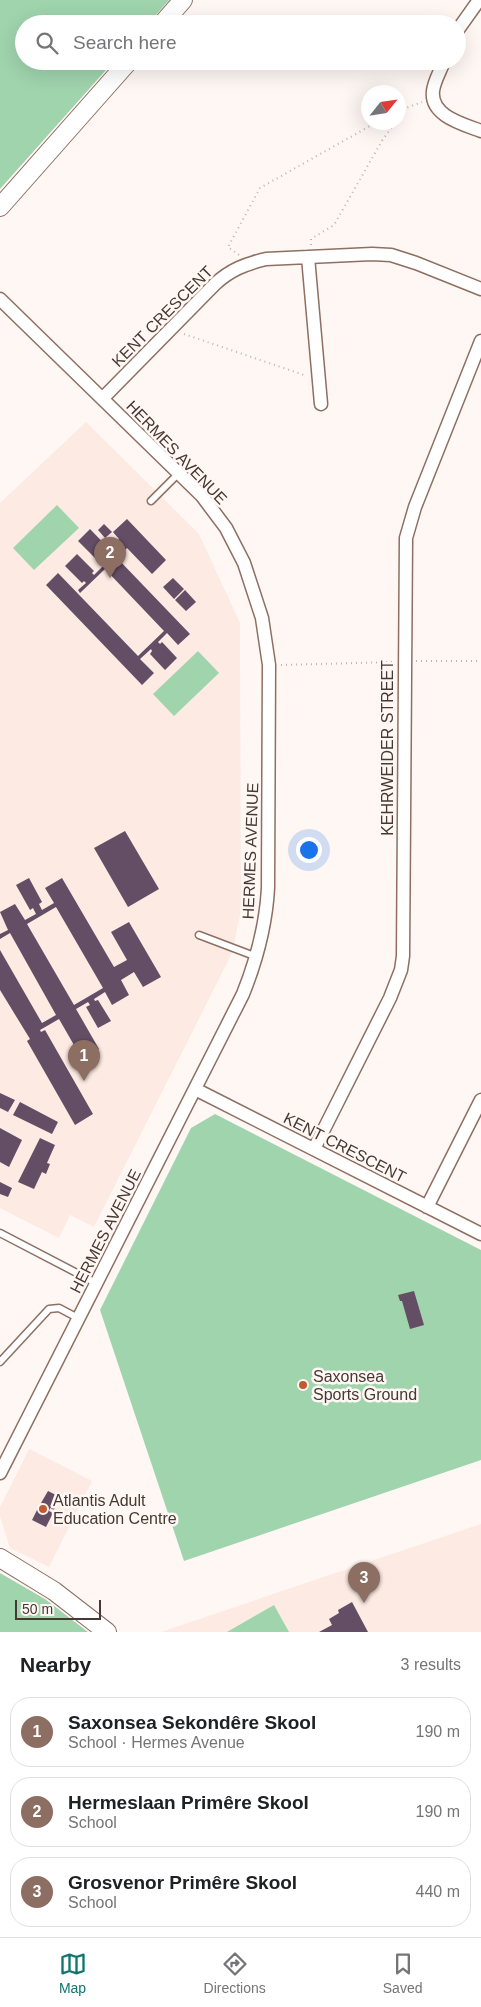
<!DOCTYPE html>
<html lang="en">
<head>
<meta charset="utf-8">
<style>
	:root { --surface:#fff; --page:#f6f6f6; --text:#202124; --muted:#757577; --line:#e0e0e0; --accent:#0f766e }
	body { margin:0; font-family:Arial,sans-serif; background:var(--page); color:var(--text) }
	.compass { position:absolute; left:361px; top:85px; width:45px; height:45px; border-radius:50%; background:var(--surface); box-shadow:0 5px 20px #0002; rotate:60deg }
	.scale { position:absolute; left:15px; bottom:12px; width:86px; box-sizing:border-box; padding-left:5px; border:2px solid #463832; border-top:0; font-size:14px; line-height:18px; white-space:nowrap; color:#463832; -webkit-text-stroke:4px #fff7f4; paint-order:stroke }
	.you { position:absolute; left:308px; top:849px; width:18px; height:18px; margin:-12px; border:4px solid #fff; border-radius:50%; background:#1a73e8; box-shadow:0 0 0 8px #1a73e833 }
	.badge { display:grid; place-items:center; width:32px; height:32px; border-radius:50%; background:var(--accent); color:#fff; font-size:16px; font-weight:700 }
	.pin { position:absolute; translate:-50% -41px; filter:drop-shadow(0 1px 2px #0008) }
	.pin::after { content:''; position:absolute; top:26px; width:18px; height:15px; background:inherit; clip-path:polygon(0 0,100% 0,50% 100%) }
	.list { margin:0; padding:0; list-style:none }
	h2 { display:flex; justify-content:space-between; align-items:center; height:65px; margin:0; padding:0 20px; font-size:21px }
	h2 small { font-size:16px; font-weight:400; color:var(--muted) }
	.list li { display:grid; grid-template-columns:32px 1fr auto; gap:15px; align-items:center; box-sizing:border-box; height:70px; margin:0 10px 10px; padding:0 10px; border:1px solid var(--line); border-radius:20px }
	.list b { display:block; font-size:19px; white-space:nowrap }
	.list p { margin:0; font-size:16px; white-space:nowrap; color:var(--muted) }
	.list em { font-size:16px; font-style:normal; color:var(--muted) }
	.icon { flex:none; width:28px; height:28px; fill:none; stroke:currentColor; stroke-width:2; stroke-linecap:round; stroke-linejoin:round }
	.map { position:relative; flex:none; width:481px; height:1632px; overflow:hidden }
	.search { position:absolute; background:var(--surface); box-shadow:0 5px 20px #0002; left:15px; right:15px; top:15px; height:55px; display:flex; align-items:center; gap:12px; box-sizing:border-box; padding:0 18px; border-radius:28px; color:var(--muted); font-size:19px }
	.sheet { height:305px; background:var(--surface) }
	nav { display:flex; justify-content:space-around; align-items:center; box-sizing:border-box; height:70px; border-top:1px solid var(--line); background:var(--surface); font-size:14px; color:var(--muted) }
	nav a { display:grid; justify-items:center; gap:2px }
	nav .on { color:var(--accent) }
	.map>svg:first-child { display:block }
</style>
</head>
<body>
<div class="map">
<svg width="481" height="1632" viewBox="0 0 481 1632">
	<rect width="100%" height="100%" fill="#fff7f4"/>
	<path fill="#fceae3" d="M 86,422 L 199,534 L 240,623 L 241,910 L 232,953 L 94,1227 L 70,1215 L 59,1238 L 0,1208 L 0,503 Z
		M 29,1449 L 92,1481 L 49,1567 L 10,1548 L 0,1516 L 0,1507 Z
		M 481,1524 L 481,1632 L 161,1632 Z"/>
	<path fill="#9fd4ad" d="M 0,0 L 169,0 L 148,24 L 24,24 L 24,61 L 114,61 L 0,189 Z
		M 57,505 L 79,528 L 34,570 L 13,548 Z
		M 198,651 L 219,673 L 174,716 L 153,694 Z
		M 215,1114 L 481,1250 L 481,1460 L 184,1561 L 100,1310 L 191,1128 Z
		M 0,1573 L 45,1599 L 88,1632 L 0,1632 Z
		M 274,1605 L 289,1632 L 227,1632 Z"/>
	<path fill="#634e66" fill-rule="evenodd" d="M 127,519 L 166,560 L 152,574 L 127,548 L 117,558 L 190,634 L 178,645 L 167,633 L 158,642 L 160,644 L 162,642 L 177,658 L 165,670 L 150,654 L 152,651 L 151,649 L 140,659 L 154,673 L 142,685 L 46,585 L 58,573 L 138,656 L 164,631 L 105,569 L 80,593 L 78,590 L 86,583 L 84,581 L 82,583 L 65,566 L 77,554 L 94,571 L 92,573 L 94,575 L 103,566 L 78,541 L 90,529 L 115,555 L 110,549 L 119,539 L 113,532 Z
		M 104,524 L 112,532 L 105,538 L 98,530 Z
		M 173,578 L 184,589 L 174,599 L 163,587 Z
		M 185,590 L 196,602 L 186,611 L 175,600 Z
		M 125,831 L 159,889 L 128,907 L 94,848 Z
		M 29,878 L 42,902 L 39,904 L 42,910 L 54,903 L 45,888 L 62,878 L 114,967 L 127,960 L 111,932 L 129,922 L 161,977 L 143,987 L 134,972 L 121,980 L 129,995 L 112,1005 L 105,992 L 94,999 L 95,1001 L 98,1000 L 111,1021 L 98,1028 L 86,1007 L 90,1005 L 88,1002 L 76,1009 L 99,1049 L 82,1059 L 59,1019 L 40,1030 L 41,1032 L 45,1030 L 93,1114 L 75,1125 L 27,1041 L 30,1039 L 0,990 L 0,950 L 42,1023 L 56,1015 L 10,933 L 0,939 L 0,934 L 8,930 L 0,912 L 15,904 L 25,920 L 36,914 L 33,908 L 30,910 L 16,885 ZM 56,907 L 103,988 L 74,1005 L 27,924 Z
		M 0,1093 L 15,1100 L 8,1112 L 0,1108 Z
		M 20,1102 L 58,1122 L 52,1134 L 13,1115 Z
		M 0,1128 L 22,1140 L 9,1167 L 0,1162 Z
		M 40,1138 L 55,1145 L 47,1163 L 50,1164 L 46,1174 L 42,1172 L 34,1189 L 18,1182 Z
		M 0,1182 L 12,1188 L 8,1197 L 0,1194 Z
		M 414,1291 L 424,1325 L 410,1329 L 402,1301 L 400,1301 L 398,1295 Z
		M 48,1491 L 60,1497 L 54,1510 L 50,1508 L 49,1511 L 53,1513 L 46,1527 L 32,1520 L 39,1506 L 44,1508 L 46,1506 L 41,1503 Z
		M 352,1602 L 368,1632 L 319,1632 L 332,1625 L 329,1619 L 339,1613 L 338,1610 Z"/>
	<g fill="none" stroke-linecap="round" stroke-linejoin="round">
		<defs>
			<path id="lane" d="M 151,501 L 179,473
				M 199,935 L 257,957
				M 0,1233 L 96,1283
				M 0,1362 L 49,1309 L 59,1308 L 78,1318"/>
			<path id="street" d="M 457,31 L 479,0
				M 444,61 C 441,70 434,81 433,91 C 430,116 463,124 481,131
				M 308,257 L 321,404
				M 0,299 L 202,496 L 226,528 L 244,563 L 262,618 L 269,665 L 268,888 C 266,925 257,959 243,994 L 0,1473
				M 103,398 L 215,284 C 230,270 245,264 266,259 L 372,254 L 391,255 L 416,263 L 481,289
				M 195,1089 L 481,1234
				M 314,1149 L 390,998 L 401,970 L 403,956 L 406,538 L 415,507 L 481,341
				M 427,1207 L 481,1100"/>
			<path id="secondary" d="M 162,24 L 183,0
				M 0,207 L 129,61
				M 0,1558 L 54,1591 L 107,1632"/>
		</defs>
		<use href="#lane" stroke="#8e6f61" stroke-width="9"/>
		<use href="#street" stroke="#8e6f61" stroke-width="15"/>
		<use href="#secondary" stroke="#8e6f61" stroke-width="20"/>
		<path stroke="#bdb3af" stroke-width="2" stroke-dasharray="1 4" stroke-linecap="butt" d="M 398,111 L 422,102
			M 398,119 L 407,107
			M 311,245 L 311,239 L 334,225 L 383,139 L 396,122
			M 239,255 L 228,247 L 260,188 L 377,122
			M 184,334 L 307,376
			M 416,661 L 481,661
			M 281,665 L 394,662"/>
		<use href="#lane" stroke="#fff" stroke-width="6"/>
		<use href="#street" stroke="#fff" stroke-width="12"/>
		<use href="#secondary" stroke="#fff" stroke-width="18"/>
	</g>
	<g fill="#c15a2f" stroke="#fff7f4" stroke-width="2">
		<circle cx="303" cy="1385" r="5"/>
		<circle cx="43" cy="1509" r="5"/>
	</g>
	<g text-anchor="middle" stroke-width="5" stroke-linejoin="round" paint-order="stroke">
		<g font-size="16" fill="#463832" stroke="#fff7f4">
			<text transform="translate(162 316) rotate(-45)" y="6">KENT CRESCENT</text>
			<text transform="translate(177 452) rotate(46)" y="6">HERMES AVENUE</text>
			<text transform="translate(387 748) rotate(-90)" y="6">KEHRWEIDER STREET</text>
			<text transform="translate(250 851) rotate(-88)" y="6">HERMES AVENUE</text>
			<text transform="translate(345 1147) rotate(27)" y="6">KENT CRESCENT</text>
			<text transform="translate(105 1231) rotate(-63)" y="6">HERMES AVENUE</text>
		</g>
		<g font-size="16" fill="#463832" stroke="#fff7f4" text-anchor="start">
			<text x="313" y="1382">Saxonsea<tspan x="313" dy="18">Sports Ground</tspan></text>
			<text x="53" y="1506">Atlantis Adult<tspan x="53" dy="18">Education Centre</tspan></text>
		</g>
	</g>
</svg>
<svg class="compass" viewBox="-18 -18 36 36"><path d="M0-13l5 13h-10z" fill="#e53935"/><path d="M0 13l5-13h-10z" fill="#757577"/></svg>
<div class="scale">50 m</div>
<div class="you"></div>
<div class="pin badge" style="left:84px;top:1081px;background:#8d6e63">1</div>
<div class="pin badge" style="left:110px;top:578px;background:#8d6e63">2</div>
<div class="pin badge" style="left:364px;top:1603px;background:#8d6e63">3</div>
<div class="search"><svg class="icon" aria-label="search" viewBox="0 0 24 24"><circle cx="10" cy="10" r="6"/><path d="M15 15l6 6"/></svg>Search here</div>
</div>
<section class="sheet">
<h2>Nearby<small>3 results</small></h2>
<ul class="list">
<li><span class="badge" style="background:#8d6e63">1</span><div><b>Saxonsea Sekondêre Skool</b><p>School · Hermes Avenue</p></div><em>190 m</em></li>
<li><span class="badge" style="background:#8d6e63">2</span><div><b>Hermeslaan Primêre Skool</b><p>School</p></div><em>190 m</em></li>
<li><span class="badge" style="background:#8d6e63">3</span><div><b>Grosvenor Primêre Skool</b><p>School</p></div><em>440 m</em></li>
</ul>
</section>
<nav>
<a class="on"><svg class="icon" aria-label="map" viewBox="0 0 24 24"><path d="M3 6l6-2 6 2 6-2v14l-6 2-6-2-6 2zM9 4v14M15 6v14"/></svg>Map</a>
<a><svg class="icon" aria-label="directions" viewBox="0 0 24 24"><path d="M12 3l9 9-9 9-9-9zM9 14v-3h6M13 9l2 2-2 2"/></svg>Directions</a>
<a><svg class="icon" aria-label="saved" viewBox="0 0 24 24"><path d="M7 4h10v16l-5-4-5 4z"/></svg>Saved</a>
</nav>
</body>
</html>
